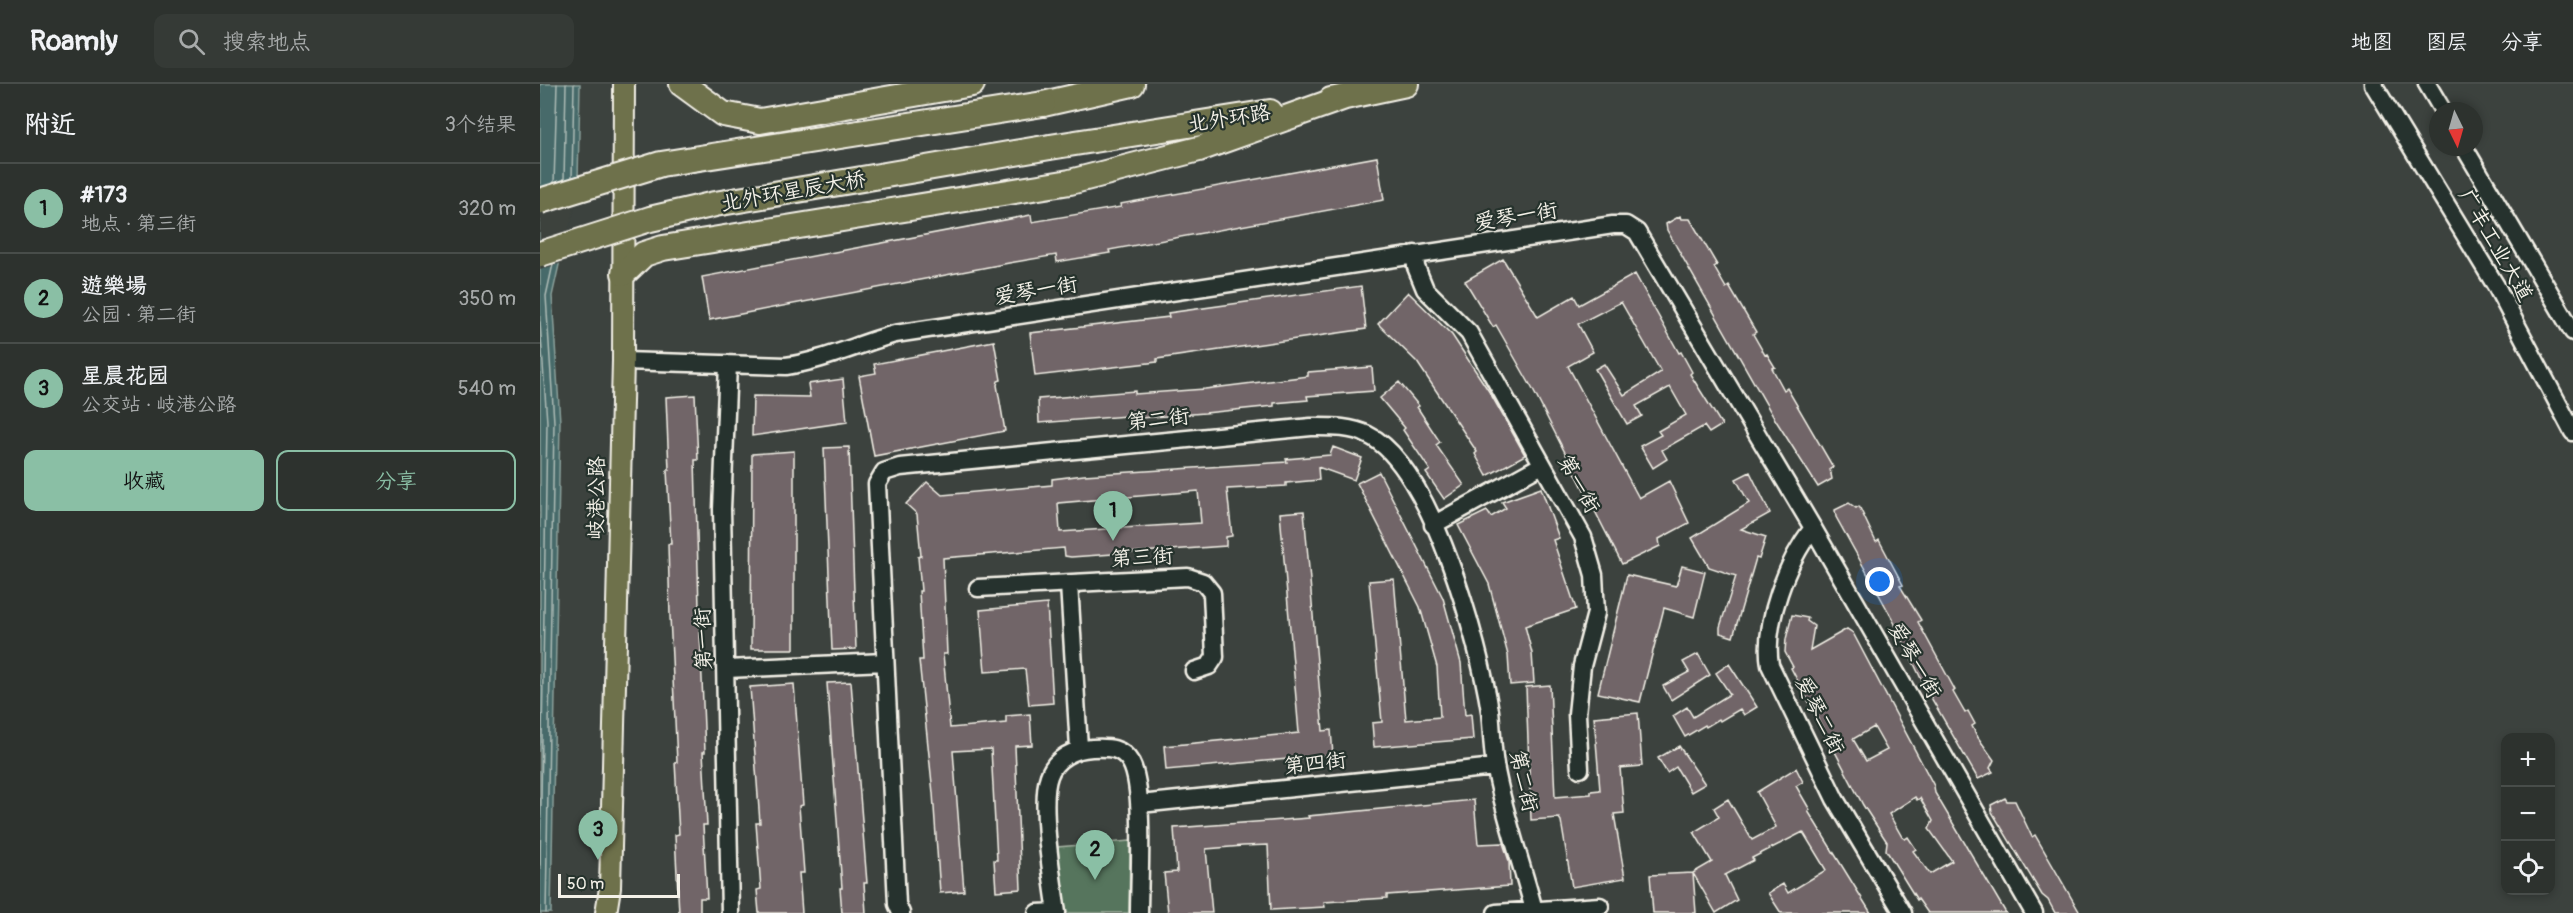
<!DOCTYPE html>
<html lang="zh">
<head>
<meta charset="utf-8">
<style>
	:root { --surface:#2d322e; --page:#353a36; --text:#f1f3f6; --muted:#a7aaaa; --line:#484d4a; --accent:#8abfa5 }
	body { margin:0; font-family:Pangolin,"LXGW WenKai TC",sans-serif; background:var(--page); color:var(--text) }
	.controls { position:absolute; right:18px; bottom:18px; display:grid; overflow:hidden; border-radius:12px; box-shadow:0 3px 9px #0003 }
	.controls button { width:54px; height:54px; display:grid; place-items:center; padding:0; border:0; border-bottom:2px solid var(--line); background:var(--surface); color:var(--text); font:30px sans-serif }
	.compass { position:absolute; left:1889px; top:18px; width:54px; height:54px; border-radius:50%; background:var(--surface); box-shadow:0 3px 9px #0003; rotate:175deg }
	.scale { position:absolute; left:18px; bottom:15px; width:122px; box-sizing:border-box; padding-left:6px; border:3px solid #f4f1e8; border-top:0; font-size:16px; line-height:21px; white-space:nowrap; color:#f4f1e8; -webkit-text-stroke:4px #26332d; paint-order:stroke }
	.you { position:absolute; left:1340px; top:498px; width:21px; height:21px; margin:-15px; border:4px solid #fff; border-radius:50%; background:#1a73e8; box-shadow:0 0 0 9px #1a73e833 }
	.badge { display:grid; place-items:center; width:39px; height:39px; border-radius:50%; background:var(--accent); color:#111; font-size:20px; font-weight:700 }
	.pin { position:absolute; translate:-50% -50px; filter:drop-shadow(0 2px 3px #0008) }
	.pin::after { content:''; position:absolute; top:32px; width:21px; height:18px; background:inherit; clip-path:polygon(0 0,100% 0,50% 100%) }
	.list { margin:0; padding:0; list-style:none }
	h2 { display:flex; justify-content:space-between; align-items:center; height:78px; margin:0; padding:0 24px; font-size:26px }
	h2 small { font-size:20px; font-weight:400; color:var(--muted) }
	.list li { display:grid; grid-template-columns:39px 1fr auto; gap:18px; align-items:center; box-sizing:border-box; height:90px; padding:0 24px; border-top:2px solid var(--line) }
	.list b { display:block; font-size:22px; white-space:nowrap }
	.list p { margin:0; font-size:20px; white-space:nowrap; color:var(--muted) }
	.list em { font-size:20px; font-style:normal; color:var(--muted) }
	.actions { display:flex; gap:12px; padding:18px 24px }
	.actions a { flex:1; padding:14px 0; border:2px solid var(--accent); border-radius:12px; text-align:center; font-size:21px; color:var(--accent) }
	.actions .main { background:var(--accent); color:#111 }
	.icon { flex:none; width:33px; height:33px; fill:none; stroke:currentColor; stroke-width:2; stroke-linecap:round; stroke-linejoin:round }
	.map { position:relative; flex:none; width:2033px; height:829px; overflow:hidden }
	header { display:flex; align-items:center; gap:36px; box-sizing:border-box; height:84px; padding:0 30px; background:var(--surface); border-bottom:2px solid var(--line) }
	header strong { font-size:28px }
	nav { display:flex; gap:33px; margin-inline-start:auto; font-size:21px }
	.search { width:420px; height:54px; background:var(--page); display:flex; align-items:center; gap:15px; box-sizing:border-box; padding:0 21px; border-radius:12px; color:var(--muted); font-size:22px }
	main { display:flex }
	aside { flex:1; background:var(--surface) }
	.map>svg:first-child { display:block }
</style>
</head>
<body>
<header>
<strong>Roamly</strong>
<div class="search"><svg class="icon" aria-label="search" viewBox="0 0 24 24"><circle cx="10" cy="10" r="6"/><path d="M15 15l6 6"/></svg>搜索地点</div>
<nav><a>地图</a><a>图层</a><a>分享</a></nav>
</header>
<main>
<aside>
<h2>附近<small>3个结果</small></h2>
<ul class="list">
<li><span class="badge">1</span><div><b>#173</b><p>地点 · 第三街</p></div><em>320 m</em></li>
<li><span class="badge">2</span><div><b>遊樂場</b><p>公园 · 第二街</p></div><em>350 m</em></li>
<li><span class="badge">3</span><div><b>星晨花园</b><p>公交站 · 岐港公路</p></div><em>540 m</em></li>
</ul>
<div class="actions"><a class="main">收藏</a><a>分享</a></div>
</aside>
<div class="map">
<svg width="2033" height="829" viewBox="0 0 2033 829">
	<rect width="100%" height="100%" fill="#3c423e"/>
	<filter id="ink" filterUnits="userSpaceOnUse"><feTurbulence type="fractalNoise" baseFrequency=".0167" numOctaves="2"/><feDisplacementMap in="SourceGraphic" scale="12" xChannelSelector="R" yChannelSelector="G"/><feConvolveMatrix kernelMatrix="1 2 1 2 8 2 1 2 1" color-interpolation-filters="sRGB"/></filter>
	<g filter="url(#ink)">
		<path fill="#56745d" stroke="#a5b2a2" stroke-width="1.5" d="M 590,757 L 589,829 L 526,829 L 517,763 Z"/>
		<path fill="#466b6a" stroke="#8ca19c" stroke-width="1.5" d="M 0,0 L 40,0 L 38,96 L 12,212 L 20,338 L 11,829 L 0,829 Z"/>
		<path fill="#3c423e" d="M 41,91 L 22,179 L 0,186 L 0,105 Z"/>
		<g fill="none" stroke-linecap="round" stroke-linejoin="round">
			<path stroke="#aebbb6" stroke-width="1.5" d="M 32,93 L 34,0
				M 24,96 L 26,0
				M 14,99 L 17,0
				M 0,238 L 7,338 L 0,781
				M 6,829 L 14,338 L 6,212 L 13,180"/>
		</g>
		<path fill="#716567" stroke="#f4f1e8" stroke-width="1.5" fill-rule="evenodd" d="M 837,73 L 844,116 L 569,166 L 570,169 L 517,178 L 516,171 L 469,179 L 169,236 L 162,193 L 491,131 L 492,138 L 581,123 L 580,120 Z
			M 1140,132 L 1141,135 L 1150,135 L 1177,181 L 1174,183 L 1186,204 L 1189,202 L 1216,248 L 1213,250 L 1225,271 L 1227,270 L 1235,283 L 1232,284 L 1244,306 L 1247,304 L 1293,383 L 1290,385 L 1292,395 L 1278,403 L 1233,332 L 1127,146 L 1126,140 Z
			M 963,175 L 998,233 L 1034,212 L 1039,221 L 1095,190 L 1139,269 L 1141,268 L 1152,288 L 1150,290 L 1182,341 L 1169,349 L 1164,342 L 1122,366 L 1127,375 L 1113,384 L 1100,362 L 1121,351 L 1118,347 L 1146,331 L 1130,303 L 1096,322 L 1102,332 L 1087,340 L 1055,285 L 1064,280 L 1084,311 L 1121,288 L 1081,218 L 1038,240 L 1053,268 L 1028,282 L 1099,414 L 1129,397 L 1149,439 L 1119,455 L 1120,462 L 1082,480 L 992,304 L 956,241 L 953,243 L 925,197 Z
			M 821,202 L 826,245 L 617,275 L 617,278 L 495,292 L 490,249 L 629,233 L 628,229 Z
			M 868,208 L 912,251 L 950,309 L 985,371 L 947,392 L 935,370 L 937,368 L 877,278 L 838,240 Z
			M 454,257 L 461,296 L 458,297 L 457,301 L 465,347 L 334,372 L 319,292 L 336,289 L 334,280 Z
			M 832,283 L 834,307 L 767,312 L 768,316 L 734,319 L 734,322 L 665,329 L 600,334 L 599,331 L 499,339 L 498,315 L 595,307 L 595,310 L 665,305 L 768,292 L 768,288 Z
			M 303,295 L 307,338 L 212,352 L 213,312 L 270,313 L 268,300 Z
			M 859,298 L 879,322 L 877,323 L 900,358 L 896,361 L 924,401 L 904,415 L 886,389 L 890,386 L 863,346 L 865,344 L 840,314 Z
			M 155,311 L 158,376 L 155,376 L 159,523 L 165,668 L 163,668 L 167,741 L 163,741 L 167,814 L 160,814 L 160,829 L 139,829 L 135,751 L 139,750 L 135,678 L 137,678 L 130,532 L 128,460 L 131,460 L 127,386 L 129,386 L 126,313 Z
			M 309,363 L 316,565 L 292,566 L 284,364 Z
			M 793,363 L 822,374 L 814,396 L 778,383 L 779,396 L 746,399 L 746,402 L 687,405 L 692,452 L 686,453 L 686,462 L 531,473 L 525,472 L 524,464 L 403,474 L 407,570 L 403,570 L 410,644 L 466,639 L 466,632 L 490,630 L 492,661 L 475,662 L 481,805 L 456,807 L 454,776 L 457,776 L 451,665 L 413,667 L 424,807 L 400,809 L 393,709 L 379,576 L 383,576 L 379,507 L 381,507 L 378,473 L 381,472 L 377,430 L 366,420 L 387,398 L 402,411 L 512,401 L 512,395 L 544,391 L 747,378 L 746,375 L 790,371 ZM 658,407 L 661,439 L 520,448 L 518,419 Z
			M 254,367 L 254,565 L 211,565 L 212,370 Z
			M 839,388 L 903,514 L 921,579 L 925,631 L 931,630 L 933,655 L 834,663 L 832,639 L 842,638 L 829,497 L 854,495 L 866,636 L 900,633 L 897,583 L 880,523 L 817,399 Z
			M 1210,388 L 1230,429 L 1201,445 L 1226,453 L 1219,475 L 1216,474 L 1193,553 L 1180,549 L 1180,543 L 1196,492 L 1169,483 L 1152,454 L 1209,419 L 1196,395 Z
			M 1001,404 L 1019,454 L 1013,456 L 1036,525 L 985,542 L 992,569 L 994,599 L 970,601 L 968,571 L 949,500 L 918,441 L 947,427 L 951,433 L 966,424 L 962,418 Z
			M 1309,419 L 1316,424 L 1319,422 L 1336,458 L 1339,456 L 1363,501 L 1360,502 L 1381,536 L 1378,538 L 1415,606 L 1413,608 L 1425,629 L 1428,627 L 1435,640 L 1432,642 L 1437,652 L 1454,676 L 1450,684 L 1453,688 L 1438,695 L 1386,605 L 1352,534 L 1296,433 L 1295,426 Z
			M 764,427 L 783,647 L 791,646 L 793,671 L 626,686 L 624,662 L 759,649 L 740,429 Z
			M 1142,482 L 1165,488 L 1154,533 L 1124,524 L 1100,618 L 1058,609 L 1087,491 L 1136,502 Z
			M 507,520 L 513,619 L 489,621 L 485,585 L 445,588 L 440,526 Z
			M 1252,531 L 1268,534 L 1267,537 L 1274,542 L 1270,566 L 1307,545 L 1313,549 L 1394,702 L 1395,709 L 1466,829 L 1388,829 L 1378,815 L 1377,816 L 1346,766 L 1347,758 L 1323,721 L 1251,584 L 1253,583 L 1245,568 L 1246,555 ZM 1334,643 L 1347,666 L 1326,677 L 1313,655 ZM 1375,713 L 1377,716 L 1380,714 L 1393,737 L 1389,745 L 1412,777 L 1390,790 L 1373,767 L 1376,765 L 1368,753 L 1365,755 L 1362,753 L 1349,730 Z
			M 1158,570 L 1170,591 L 1131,616 L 1123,602 L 1149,588 L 1143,578 Z
			M 1189,580 L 1217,623 L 1204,631 L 1200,625 L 1180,637 L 1179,635 L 1166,643 L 1165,641 L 1145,653 L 1133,632 L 1147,623 L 1153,633 L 1190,610 L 1176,589 Z
			M 311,598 L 327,799 L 324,799 L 326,829 L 302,829 L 300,804 L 302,804 L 287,599 Z
			M 254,600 L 263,721 L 259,722 L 264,789 L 259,789 L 262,829 L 219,829 L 217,806 L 221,805 L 216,739 L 220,739 L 210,603 Z
			M 1010,601 L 1015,713 L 1051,710 L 1051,707 L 1060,706 L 1054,633 L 1098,629 L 1102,682 L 1080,684 L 1084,729 L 1074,730 L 1085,794 L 1032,803 L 1021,737 L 1019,734 L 991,736 L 986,603 Z
			M 1139,662 L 1165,700 L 1151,708 L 1136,683 L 1127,689 L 1118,674 Z
			M 1256,684 L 1263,698 L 1256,702 L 1270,726 L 1268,727 L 1331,829 L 1241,829 L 1228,809 L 1243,800 L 1248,809 L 1286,786 L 1263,748 L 1212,774 L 1214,776 L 1185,791 L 1197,816 L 1176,829 L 1153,789 L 1156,829 L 1113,829 L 1110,791 L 1153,789 L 1172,778 L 1154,748 L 1179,733 L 1174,724 L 1188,715 L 1212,756 L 1236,743 L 1217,708 Z
			M 1465,714 L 1467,717 L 1475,717 L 1492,753 L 1495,751 L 1540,829 L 1515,829 L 1508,816 L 1502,811 L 1452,728 L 1451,721 Z
			M 934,716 L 938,760 L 963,759 L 969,777 L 970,802 L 847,811 L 847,814 L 784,818 L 785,823 L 731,826 L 728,761 L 703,762 L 666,765 L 672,829 L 628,829 L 624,789 L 637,788 L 634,744 L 769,734 L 768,732 Z"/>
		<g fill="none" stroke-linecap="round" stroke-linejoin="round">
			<defs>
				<path id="minor" d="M 1833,0 L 1956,202 L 2033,348
					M 1887,0 L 1903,27
					M 1924,63 L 2033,248
					M 875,170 L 876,183 L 885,205 L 929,249 L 1043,453 L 1054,491 L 1056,529 L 1042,582 L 1037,630 L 1040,685
					M 83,277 L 246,282 C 283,277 318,260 355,250 L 1073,141 L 1086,141 L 1097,148 L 1273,444 L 1494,829
					M 188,280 L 182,425 L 190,829
					M 893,441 L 1002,381
					M 1273,444 C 1247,477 1223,540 1230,581 L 1295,715 L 1363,829
					M 529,500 L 539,664
					M 438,504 L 648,493 L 663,498 L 672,509 L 675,573 L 669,582 L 654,587
					M 187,585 L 345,578
					M 600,720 L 955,683
					M 361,829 L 357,820 L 337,400 L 344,388 L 360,383 L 771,343 C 790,343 810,342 828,351 C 891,380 940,562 950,627 C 952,645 952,663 955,681 C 963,728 982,780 994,826
					M 497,829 L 517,828
					M 517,829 C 513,798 499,719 509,692 C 515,674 534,665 552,664 C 568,663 582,663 591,679 C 605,704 599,796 599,829
					M 956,829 L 1060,822"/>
				<path id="major" d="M 66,829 L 70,804 L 83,277 L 84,0"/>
				<path id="highway" d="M 142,0 L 183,30 L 220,37 L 432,0
					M 791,16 L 866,0
					M 503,20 L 592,0
					M 510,63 L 730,28
					M 84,189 L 104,170 L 123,164 L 530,98 L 659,65 L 805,13"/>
			</defs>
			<use href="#minor" stroke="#f4f1e8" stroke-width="21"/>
			<use href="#major" stroke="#f4f1e8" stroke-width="24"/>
			<use href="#highway" stroke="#f4f1e8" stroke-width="28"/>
			<use href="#minor" stroke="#26332d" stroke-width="16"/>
			<use href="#major" stroke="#6e714b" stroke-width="20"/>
			<use href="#highway" stroke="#6e714b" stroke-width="24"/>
			<defs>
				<path id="highway-bridge" d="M 0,117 L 121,80 L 503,20
					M 0,170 L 110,135 L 175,120 L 510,63"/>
			</defs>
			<use href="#highway-bridge" stroke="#f4f1e8" stroke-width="28" stroke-linecap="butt"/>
			<use href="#highway-bridge" stroke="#6e714b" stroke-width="24"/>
		</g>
	</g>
	<g text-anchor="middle" stroke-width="4.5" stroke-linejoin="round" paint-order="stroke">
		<g font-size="21" fill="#f4f1e8" stroke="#26332d">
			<text transform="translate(689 34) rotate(-9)" y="7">北外环路</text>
			<text transform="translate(253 107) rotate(-10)" y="7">北外环星辰大桥</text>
			<text transform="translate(976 132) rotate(-9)" y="7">爱琴一街</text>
			<text transform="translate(1956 161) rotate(60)" y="7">广丰工业大道</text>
			<text transform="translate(496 206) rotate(-9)" y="7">爱琴一街</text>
			<text transform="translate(618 335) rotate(-6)" y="7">第二街</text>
			<text transform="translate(1039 400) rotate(61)" y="7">第一街</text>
			<text transform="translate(56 414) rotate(-89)" y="7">岐港公路</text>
			<text transform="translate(602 473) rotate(-3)" y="7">第三街</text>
			<text transform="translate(163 555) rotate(-92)" y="7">第一街</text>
			<text transform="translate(1375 576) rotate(60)" y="7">爱琴一街</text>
			<text transform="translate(1280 631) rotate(64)" y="7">爱琴二街</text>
			<text transform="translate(775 679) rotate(-6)" y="7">第四街</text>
			<text transform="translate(984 697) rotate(77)" y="7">第二街</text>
		</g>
	</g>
</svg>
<div class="controls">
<button>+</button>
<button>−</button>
<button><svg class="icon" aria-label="locate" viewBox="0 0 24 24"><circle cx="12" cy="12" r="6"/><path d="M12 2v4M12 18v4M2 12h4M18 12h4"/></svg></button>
</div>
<svg class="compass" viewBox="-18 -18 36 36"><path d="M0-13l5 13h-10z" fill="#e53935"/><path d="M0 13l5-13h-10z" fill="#a7aaaa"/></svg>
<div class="scale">50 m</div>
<div class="you"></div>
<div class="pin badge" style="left:573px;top:457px">1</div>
<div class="pin badge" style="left:555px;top:796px">2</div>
<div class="pin badge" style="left:58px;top:776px">3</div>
</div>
</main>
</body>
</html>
